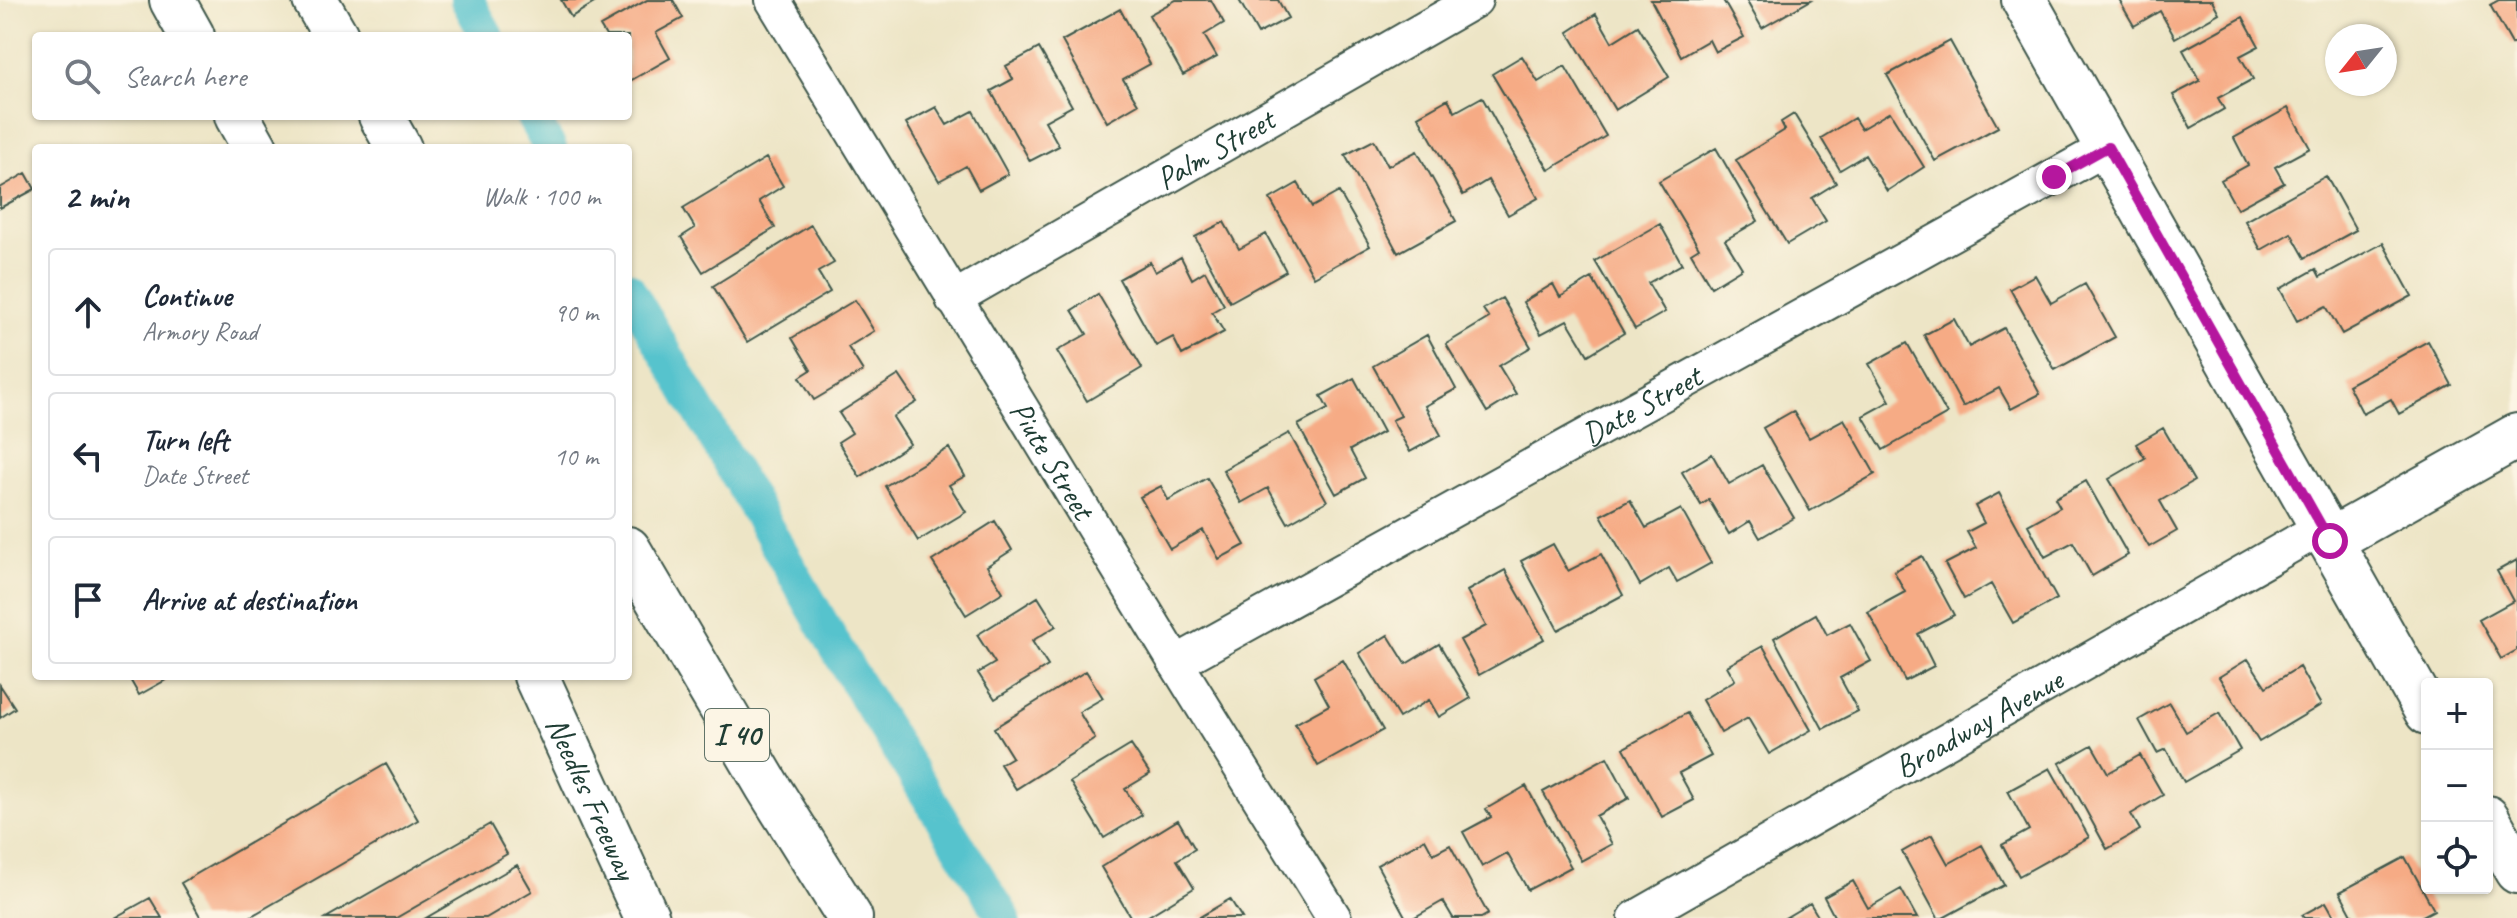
<!DOCTYPE html>
<html lang="en">
<head>
<meta charset="utf-8">
<style>
	:root { --surface:#fff; --page:#f2f2f3; --text:#1f2937; --muted:#747a83; --line:#e0e1e3 }
	body { margin:0; font-family:Caveat,sans-serif; background:var(--page); color:var(--text) }
	.controls { position:absolute; right:24px; bottom:24px; display:grid; overflow:hidden; border-radius:8px; box-shadow:0 2px 6px #0004 }
	.controls button { width:72px; height:72px; display:grid; place-items:center; padding:0; border:0; border-bottom:2px solid var(--line); background:var(--surface); color:var(--text); font:40px sans-serif }
	.compass { position:absolute; left:2325px; top:24px; width:72px; height:72px; border-radius:50%; background:var(--surface); box-shadow:0 2px 6px #0004; rotate:240deg }
	.stop { position:absolute; width:24px; height:24px; margin:-18px; border:6px solid #b5179e; border-radius:50%; background:#fff }
	.stop.end { background:#b5179e; border-color:#fff; box-shadow:0 2px 8px #0008 }
	.list { margin:0; padding:0; list-style:none }
	h2 { display:flex; justify-content:space-between; align-items:center; height:104px; margin:0; padding:0 32px; font-size:34px }
	h2 small { font-size:26px; font-weight:400; color:var(--muted) }
	.list li { display:grid; grid-template-columns:52px 1fr auto; gap:24px; align-items:center; box-sizing:border-box; height:128px; margin:0 16px 16px; padding:0 16px; border:2px solid var(--line); border-radius:8px }
	.list b { display:block; font-size:30px; white-space:nowrap }
	.list p { margin:0; font-size:26px; white-space:nowrap; color:var(--muted) }
	.list em { font-size:26px; font-style:normal; color:var(--muted) }
	.icon { flex:none; width:44px; height:44px; fill:none; stroke:currentColor; stroke-width:2; stroke-linecap:round; stroke-linejoin:round }
	.map { position:relative; flex:none; width:2517px; height:918px; overflow:hidden }
	.search { position:absolute; background:var(--surface); box-shadow:0 2px 6px #0004; left:32px; top:32px; width:600px; height:88px; display:flex; align-items:center; gap:20px; box-sizing:border-box; padding:0 28px; border-radius:8px; color:var(--muted); font-size:30px }
	.panel { position:absolute; background:var(--surface); box-shadow:0 2px 6px #0004; left:32px; top:144px; width:600px; height:536px; border-radius:8px }
	.map>svg:first-child { display:block }
</style>
</head>
<body>
<div class="map">
<svg width="2517" height="918" viewBox="0 0 2517 918">
	<rect width="100%" height="100%" fill="#fcf5e5"/>
	<filter id="ink" filterUnits="userSpaceOnUse"><feTurbulence type="fractalNoise" baseFrequency=".0125" numOctaves="2"/><feDisplacementMap in="SourceGraphic" scale="16" xChannelSelector="R" yChannelSelector="G"/><feConvolveMatrix kernelMatrix="1 2 1 2 8 2 1 2 1" color-interpolation-filters="sRGB"/></filter>
	<filter id="wash" filterUnits="userSpaceOnUse"><feTurbulence type="fractalNoise" baseFrequency=".006" numOctaves="4" result="noise"/><feDisplacementMap in="SourceGraphic" scale="32" xChannelSelector="R" yChannelSelector="G"/><feGaussianBlur stdDeviation="1.8" result="paint"/><feColorMatrix in="noise" values="0 0 0 0 0 0 0 0 0 0 0 0 0 0 0 0 0 1.4 0 .05"/><feComposite in="paint" operator="in"/></filter>
	<g filter="url(#wash)">
		<rect width="100%" height="100%" fill="#ede5c6"/>
		<g fill="none" stroke-linecap="round" stroke-linejoin="round">
			<path stroke="#56c3cd" stroke-width="34" d="M 467,0 L 487,36
				M 532,116 L 550,148
				M 628,288 L 856,682 L 1004,918"/>
		</g>
		<g id="blocks">
			<path fill="#f6ab85" d="M 561,0 L 599,0 L 571,17 Z
				M 647,0 L 673,0 L 683,18 L 656,33 L 670,58 L 628,82 L 628,36 L 606,36 L 600,26 Z
				M 1176,0 L 1211,0 L 1224,23 L 1204,35 L 1217,57 L 1183,75 L 1149,15 Z
				M 1239,0 L 1278,0 L 1288,18 L 1258,34 Z
				M 1651,0 L 1723,0 L 1744,37 L 1715,52 L 1709,40 L 1681,56 Z
				M 1746,0 L 1811,0 L 1762,28 Z
				M 2119,0 L 2212,0 L 2219,13 L 2175,38 L 2160,11 L 2134,26 Z
				M 2499,0 L 2517,0 L 2517,41 L 2512,44 L 2490,5 Z
				M 1120,9 L 1150,64 L 1123,79 L 1138,104 L 1107,122 L 1062,41 Z
				M 1596,14 L 1612,42 L 1638,26 L 1669,77 L 1615,110 L 1568,32 Z
				M 2243,17 L 2259,46 L 2240,56 L 2253,79 L 2218,98 L 2224,109 L 2191,128 L 2173,95 L 2200,81 L 2183,50 Z
				M 1950,41 L 1998,127 L 1935,161 L 1887,75 Z
				M 1039,48 L 1072,106 L 1045,121 L 1059,146 L 1030,161 L 991,91 L 1013,79 L 1006,66 Z
				M 1522,56 L 1538,82 L 1565,66 L 1606,136 L 1549,170 L 1492,74 Z
				M 1482,97 L 1538,198 L 1508,215 L 1488,180 L 1463,195 L 1418,116 L 1448,99 L 1455,112 Z
				M 936,107 L 947,125 L 973,111 L 1008,174 L 979,190 L 966,166 L 939,181 L 906,123 Z
				M 2288,108 L 2310,148 L 2275,167 L 2284,183 L 2237,209 L 2221,180 L 2248,165 L 2234,138 Z
				M 1890,112 L 1924,167 L 1887,191 L 1865,155 L 1840,170 L 1821,138 L 1854,118 L 1861,129 Z
				M 1794,114 L 1836,183 L 1812,198 L 1826,221 L 1787,244 L 1736,160 L 1785,130 L 1781,122 Z
				M 1374,140 L 1388,166 L 1417,151 L 1456,221 L 1398,253 L 1345,155 Z
				M 1716,148 L 1758,221 L 1725,240 L 1742,268 L 1711,287 L 1691,253 L 1699,248 L 1659,181 Z
				M 766,158 L 783,186 L 759,201 L 775,228 L 703,272 L 681,237 L 695,228 L 683,208 Z
				M 26,173 L 35,189 L 0,208 L 0,188 Z
				M 2326,176 L 2356,230 L 2305,258 L 2291,233 L 2261,250 L 2245,221 Z
				M 1298,183 L 1312,207 L 1339,192 L 1370,246 L 1314,277 L 1270,199 Z
				M 1224,222 L 1239,249 L 1266,234 L 1286,271 L 1230,302 L 1195,237 Z
				M 1660,224 L 1682,264 L 1648,283 L 1665,312 L 1635,329 L 1595,261 Z
				M 811,225 L 834,263 L 818,272 L 830,292 L 747,342 L 713,286 Z
				M 2383,243 L 2412,296 L 2342,334 L 2326,306 L 2297,321 L 2280,289 L 2316,269 L 2320,277 Z
				M 1181,257 L 1192,279 L 1205,271 L 1224,305 L 1212,312 L 1224,332 L 1182,355 L 1173,337 L 1156,346 L 1119,279 L 1150,262 L 1155,272 Z
				M 2035,275 L 2051,303 L 2085,284 L 2115,337 L 2055,370 L 2010,289 Z
				M 1592,278 L 1624,333 L 1588,355 L 1567,320 L 1541,334 L 1523,302 L 1553,284 L 1560,297 Z
				M 1098,294 L 1142,368 L 1087,401 L 1057,351 L 1087,334 L 1072,310 Z
				M 1502,298 L 1531,347 L 1499,366 L 1516,394 L 1487,412 L 1446,344 L 1489,318 L 1483,309 Z
				M 855,300 L 874,331 L 848,347 L 863,371 L 814,400 L 800,377 L 811,370 L 792,338 Z
				M 1954,319 L 1969,347 L 2004,328 L 2040,394 L 2011,409 L 1999,388 L 1963,407 L 1924,335 Z
				M 1427,335 L 1456,389 L 1425,406 L 1441,435 L 1410,452 L 1392,420 L 1401,416 L 1373,366 Z
				M 2428,341 L 2452,385 L 2399,414 L 2391,399 L 2363,414 L 2348,385 Z
				M 1907,343 L 1947,414 L 1883,450 L 1863,416 L 1890,401 L 1869,364 Z
				M 899,375 L 917,402 L 893,417 L 910,444 L 860,477 L 838,442 L 852,433 L 839,413 Z
				M 1354,378 L 1383,432 L 1350,450 L 1365,478 L 1336,494 L 1298,425 L 1328,409 L 1321,396 Z
				M 1793,411 L 1809,438 L 1844,419 L 1875,474 L 1810,511 L 1763,428 Z
				M 2163,428 L 2194,481 L 2160,501 L 2177,531 L 2149,547 L 2109,479 L 2145,458 L 2136,444 Z
				M 1289,433 L 1327,501 L 1288,523 L 1268,488 L 1241,503 L 1223,470 Z
				M 949,448 L 965,476 L 949,485 L 966,512 L 918,541 L 885,486 Z
				M 1712,454 L 1729,484 L 1762,465 L 1794,518 L 1760,538 L 1750,521 L 1729,534 L 1709,500 L 1701,505 L 1682,472 Z
				M 1207,478 L 1245,545 L 1219,559 L 1203,530 L 1170,549 L 1140,497 L 1161,486 L 1168,500 Z
				M 2086,481 L 2128,555 L 2092,576 L 2073,542 L 2045,557 L 2028,525 L 2060,507 L 2055,498 Z
				M 1999,493 L 2057,599 L 2013,623 L 1991,584 L 1964,599 L 1945,564 L 1976,548 L 1967,532 L 1984,523 L 1975,506 Z
				M 1630,500 L 1646,528 L 1681,509 L 1711,563 L 1677,582 L 1669,568 L 1640,585 L 1601,515 Z
				M 995,521 L 1012,550 L 987,566 L 1003,592 L 966,615 L 932,561 Z
				M 1553,544 L 1568,571 L 1601,554 L 1623,595 L 1558,630 L 1521,561 Z
				M 1922,556 L 1954,615 L 1918,634 L 1934,666 L 1905,681 L 1868,612 L 1905,592 L 1894,571 Z
				M 2517,560 L 2517,650 L 2501,659 L 2479,620 L 2513,601 L 2497,571 Z
				M 1505,570 L 1544,639 L 1479,675 L 1460,640 L 1486,626 L 1467,591 Z
				M 1038,597 L 1056,626 L 1032,641 L 1048,666 L 995,699 L 978,673 L 995,663 L 977,635 Z
				M 1816,614 L 1827,635 L 1850,623 L 1871,661 L 1840,678 L 1858,711 L 1823,729 L 1774,638 Z
				M 1388,635 L 1406,664 L 1439,644 L 1471,698 L 1439,717 L 1429,700 L 1399,718 L 1359,653 Z
				M 1763,646 L 1811,730 L 1769,754 L 1748,718 L 1721,733 L 1702,700 L 1735,680 L 1727,666 Z
				M 2248,659 L 2266,687 L 2299,667 L 2321,705 L 2259,742 L 2219,677 Z
				M 1343,660 L 1383,730 L 1318,766 L 1295,724 L 1329,705 L 1314,677 Z
				M 1086,671 L 1103,698 L 1079,712 L 1095,739 L 1016,789 L 1000,764 L 1012,757 L 994,728 Z
				M 128,676 L 173,676 L 139,695 Z
				M 0,685 L 15,708 L 0,718 Z
				M 2169,703 L 2186,732 L 2219,713 L 2240,750 L 2184,782 L 2166,749 L 2157,753 L 2139,720 Z
				M 1687,713 L 1711,756 L 1679,773 L 1694,800 L 1662,817 L 1624,748 Z
				M 1131,745 L 1150,774 L 1125,789 L 1142,815 L 1104,838 L 1070,782 Z
				M 2092,745 L 2108,773 L 2140,755 L 2163,795 L 2131,814 L 2140,830 L 2107,849 L 2060,763 Z
				M 1607,757 L 1629,798 L 1596,816 L 1612,844 L 1581,861 L 1543,792 Z
				M 386,764 L 418,820 L 248,918 L 201,918 L 181,883 Z
				M 2050,768 L 2089,837 L 2019,876 L 2002,845 L 2029,830 L 2008,791 Z
				M 1526,786 L 1571,867 L 1528,890 L 1507,853 L 1482,867 L 1463,832 L 1491,817 L 1486,809 Z
				M 1178,820 L 1195,849 L 1177,860 L 1194,888 L 1145,918 L 1131,918 L 1101,867 Z
				M 490,824 L 507,854 L 396,918 L 326,918 Z
				M 1932,835 L 1948,864 L 1982,845 L 2004,885 L 1943,918 L 1938,918 L 1902,852 Z
				M 1425,839 L 1433,854 L 1450,845 L 1488,914 L 1481,918 L 1453,918 L 1443,901 L 1413,918 L 1406,918 L 1377,865 Z
				M 2405,857 L 2434,910 L 2419,918 L 2354,918 L 2340,892 Z
				M 517,865 L 532,891 L 486,918 L 426,918 Z
				M 1853,881 L 1868,908 L 1901,889 L 1917,918 L 1835,918 L 1824,897 Z
				M 150,898 L 162,918 L 114,918 Z
				M 1230,899 L 1242,918 L 1198,918 Z
				M 2326,902 L 2335,918 L 2304,918 L 2302,915 Z
				M 1810,903 L 1819,918 L 1785,918 Z"/>
		</g>
	</g>
	<g filter="url(#ink)">
		<use href="#blocks" fill-opacity="0" stroke="#3e564a" stroke-width="2"/>
		<g fill="none" stroke-linecap="round" stroke-linejoin="round">
			<defs>
				<g id="minor">
					<path id="s1" d="M 773,0 L 1176,663 L 1334,918"/>
					<path id="s2" d="M 953,299 L 1475,0"/>
					<path id="s3" d="M 1176,663 L 2108,147"/>
					<path id="s4" d="M 1636,918 L 2323,527"/>
				</g>
				<path id="tertiary" d="M 2330,541 L 2517,436"/>
				<path id="secondary" d="M 2024,0 L 2427,712
					M 2487,818 L 2517,871"/>
				<g id="motorway">
					<path d="M 172,0 L 192,36"/>
					<path d="M 315,0 L 336,36"/>
					<path d="M 237,116 L 255,148"/>
					<path d="M 381,116 L 399,148"/>
					<path d="M 628,549 L 768,787 L 850,918"/>
					<path id="s5" d="M 536,676 L 647,918"/>
				</g>
			</defs>
			<use href="#minor" stroke="#3e564a" stroke-width="38"/>
			<use href="#tertiary" stroke="#3e564a" stroke-width="48"/>
			<use href="#secondary" stroke="#3e564a" stroke-width="48"/>
			<use href="#motorway" stroke="#3e564a" stroke-width="48"/>
			<use href="#minor" stroke="#fff" stroke-width="34"/>
			<use href="#tertiary" stroke="#fff" stroke-width="44"/>
			<use href="#secondary" stroke="#fff" stroke-width="44"/>
			<use href="#motorway" stroke="#fff" stroke-width="44"/>
		</g>
	</g>
	<g fill="none" stroke-linecap="round" stroke-linejoin="round" filter="url(#ink)">
		<path stroke="#b5179e" stroke-width="10" d="M 2054,177 L 2108,147 L 2330,541"/>
	</g>
	<g text-anchor="middle" stroke-width="6" stroke-linejoin="round" paint-order="stroke">
		<rect fill="#fcf5e5" stroke="#617469" stroke-width="2" x="705" y="709" width="64" height="52" rx="6"/>
		<g font-size="30" font-weight="bold" fill="#1f3d34">
			<text x="737" y="745">I 40</text>
		</g>
		<g font-size="32" fill="#1f3d34" stroke="#fcf5e5">
			<text dy="11" stroke="none"><textPath href="#s2" startOffset="302">Palm Street</textPath></text>
			<text dy="11" stroke="none"><textPath href="#s3" startOffset="532">Date Street</textPath></text>
			<text dy="11" stroke="none"><textPath href="#s1" startOffset="538">Piute Street</textPath></text>
			<text dy="11" stroke="none"><textPath href="#s4" startOffset="394">Broadway Avenue</textPath></text>
			<text dy="11" stroke="none"><textPath href="#s5" startOffset="134">Needles Freeway</textPath></text>
		</g>
	</g>
</svg>
<div class="controls">
<button>+</button>
<button>−</button>
<button><svg class="icon" aria-label="locate" viewBox="0 0 24 24"><circle cx="12" cy="12" r="6"/><path d="M12 2v4M12 18v4M2 12h4M18 12h4"/></svg></button>
</div>
<svg class="compass" viewBox="-18 -18 36 36"><path d="M0-13l5 13h-10z" fill="#e53935"/><path d="M0 13l5-13h-10z" fill="#747a83"/></svg>
<div class="stop" style="left:2330px;top:541px"></div>
<div class="stop end" style="left:2054px;top:177px"></div>
<div class="search"><svg class="icon" aria-label="search" viewBox="0 0 24 24"><circle cx="10" cy="10" r="6"/><path d="M15 15l6 6"/></svg>Search here</div>
<section class="panel">
<h2>2 min<small>Walk · 100 m</small></h2>
<ul class="list">
<li><svg class="icon" aria-label="ahead" viewBox="0 0 24 24"><path d="M12 20V5M6 11l6-6 6 6"/></svg><div><b>Continue</b><p>Armory Road</p></div><em>90 m</em></li>
<li><svg class="icon" aria-label="left" viewBox="0 0 24 24"><path d="M17 20v-9H6M10 6l-5 5 5 5"/></svg><div><b>Turn left</b><p>Date Street</p></div><em>10 m</em></li>
<li><svg class="icon" aria-label="arrive" viewBox="0 0 24 24"><path d="M6 21V4h12l-3 4 3 4H6"/></svg><div><b>Arrive at destination</b></div></li>
</ul>
</section>
</div>
</body>
</html>
